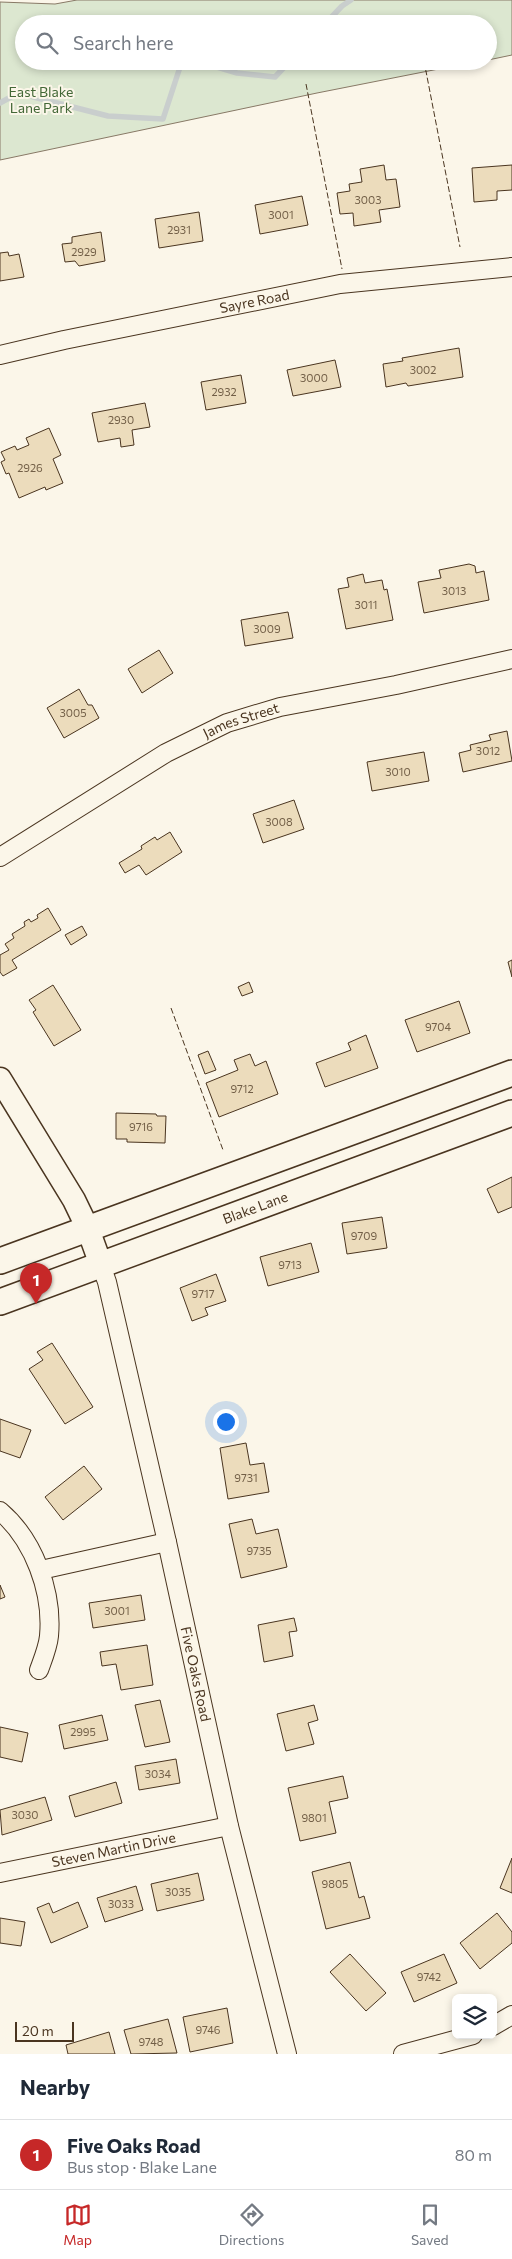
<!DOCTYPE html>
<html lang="en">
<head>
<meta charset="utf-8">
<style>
	:root { --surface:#fff; --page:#f2f2f3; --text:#1f2937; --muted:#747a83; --line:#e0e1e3; --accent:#c62828 }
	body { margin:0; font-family:Commissioner,sans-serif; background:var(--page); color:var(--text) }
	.controls { position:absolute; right:15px; bottom:15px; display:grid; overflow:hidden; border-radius:8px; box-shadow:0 2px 8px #0003 }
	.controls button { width:45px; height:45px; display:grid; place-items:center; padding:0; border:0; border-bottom:1px solid var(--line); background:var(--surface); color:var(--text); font:25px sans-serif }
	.scale { position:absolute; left:15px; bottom:12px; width:59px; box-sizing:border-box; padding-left:5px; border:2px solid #4a3520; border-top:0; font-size:14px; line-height:18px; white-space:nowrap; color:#4a3520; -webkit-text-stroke:4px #fbf6e9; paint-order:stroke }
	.you { position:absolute; left:225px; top:1421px; width:18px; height:18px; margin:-12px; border:4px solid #fff; border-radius:50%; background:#1a73e8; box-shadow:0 0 0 8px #1a73e833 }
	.badge { display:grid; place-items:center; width:32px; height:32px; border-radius:50%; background:var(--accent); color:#fff; font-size:16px; font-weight:700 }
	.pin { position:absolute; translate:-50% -41px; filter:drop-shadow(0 1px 2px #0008) }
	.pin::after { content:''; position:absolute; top:26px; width:18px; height:15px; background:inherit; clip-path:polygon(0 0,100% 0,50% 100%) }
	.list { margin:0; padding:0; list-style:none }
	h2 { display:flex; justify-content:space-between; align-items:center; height:65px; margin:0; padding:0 20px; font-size:21px }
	h2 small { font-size:16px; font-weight:400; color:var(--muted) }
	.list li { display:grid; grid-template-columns:32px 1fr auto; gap:15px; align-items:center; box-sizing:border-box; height:70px; padding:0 20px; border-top:1px solid var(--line) }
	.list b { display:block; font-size:19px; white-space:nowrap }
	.list p { margin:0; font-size:16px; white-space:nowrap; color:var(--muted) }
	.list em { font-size:16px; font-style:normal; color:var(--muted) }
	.icon { flex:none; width:28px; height:28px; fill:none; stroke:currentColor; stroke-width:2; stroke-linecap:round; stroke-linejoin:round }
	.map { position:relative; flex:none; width:512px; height:2054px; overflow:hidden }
	.search { position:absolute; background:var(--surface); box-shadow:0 2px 8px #0003; left:15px; right:15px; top:15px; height:55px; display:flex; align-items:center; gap:12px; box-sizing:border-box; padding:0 18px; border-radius:28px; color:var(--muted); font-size:19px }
	.sheet { height:135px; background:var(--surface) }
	nav { display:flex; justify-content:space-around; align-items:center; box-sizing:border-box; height:70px; border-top:1px solid var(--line); background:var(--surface); font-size:14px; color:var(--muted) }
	nav a { display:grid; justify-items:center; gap:2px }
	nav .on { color:var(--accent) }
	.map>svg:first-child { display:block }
</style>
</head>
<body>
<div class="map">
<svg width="512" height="2054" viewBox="0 0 512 2054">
	<rect width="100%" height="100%" fill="#fbf6e9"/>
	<path fill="#dce7d0" stroke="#887966" d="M 77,0 L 512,0 L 512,55 L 488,60 L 488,24 L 24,24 L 24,61 L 479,61 L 317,93 L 0,160 L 0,2 L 55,4 Z"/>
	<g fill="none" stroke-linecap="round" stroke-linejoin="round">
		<path stroke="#c9cecd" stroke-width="5.5" d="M 325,24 L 342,6 L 351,0
			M 197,61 L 237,73 L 275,77 L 290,61
			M 0,103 L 18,93 L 108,116 L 163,119 L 182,61"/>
	</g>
	<path fill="#ecdcbc" stroke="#4a3520" d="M 384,165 L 386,180 L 396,179 L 400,207 L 379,210 L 381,222 L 354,226 L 353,213 L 340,214 L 337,193 L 350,191 L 349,184 L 362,182 L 360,169 Z
		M 512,165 L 512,190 L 497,191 L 497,200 L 474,202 L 472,168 Z
		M 302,196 L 308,225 L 260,234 L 255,205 Z
		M 199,212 L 203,241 L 159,248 L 155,219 Z
		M 101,232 L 105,261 L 79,266 L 75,261 L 65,262 L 62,244 L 72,243 L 72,237 Z
		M 8,252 L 9,256 L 19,254 L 24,277 L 0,281 L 0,253 Z
		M 459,348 L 463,377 L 408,386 L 406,383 L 386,387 L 383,364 L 403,361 L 402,358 Z
		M 335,360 L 341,387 L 293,396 L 287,370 Z
		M 241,375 L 246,403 L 206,410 L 201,382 Z
		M 145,403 L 150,427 L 132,430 L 134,445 L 121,447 L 120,438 L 98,442 L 92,413 Z
		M 49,428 L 61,455 L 53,459 L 63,483 L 46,490 L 45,487 L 19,498 L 9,473 L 6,474 L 1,462 L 5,460 L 1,452 L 15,446 L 17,450 L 29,445 L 26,438 Z
		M 469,564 L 475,566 L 476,573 L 484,571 L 489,600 L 424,613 L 418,582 L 441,578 L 439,570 Z
		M 363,574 L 365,583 L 382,580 L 384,590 L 387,589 L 393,620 L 346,629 L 338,589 L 349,587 L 347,578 Z
		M 288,612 L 293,638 L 245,646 L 241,620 Z
		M 159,650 L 173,673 L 142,693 L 128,669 Z
		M 79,689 L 88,705 L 92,705 L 99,718 L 64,738 L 47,708 Z
		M 507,731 L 512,761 L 463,772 L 459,753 L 471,750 L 470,745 L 491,740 L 489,735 Z
		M 424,752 L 429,781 L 372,791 L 367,762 Z
		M 294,800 L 304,829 L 263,843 L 253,814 Z
		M 170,832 L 182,852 L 146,875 L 139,865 L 125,873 L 119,863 L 142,849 L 141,846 L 155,837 L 157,840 Z
		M 48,908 L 61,930 L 12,960 L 17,968 L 3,976 L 0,972 L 0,955 L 9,950 L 5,944 L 14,938 L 12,934 L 25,926 L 24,922 L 29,919 L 31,922 L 38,918 L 37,915 Z
		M 82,926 L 87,935 L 71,945 L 65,935 Z
		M 512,960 L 512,977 L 508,962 Z
		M 249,982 L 253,992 L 242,996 L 238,987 Z
		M 53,985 L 81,1030 L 54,1046 L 33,1012 L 36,1010 L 29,1000 Z
		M 459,1001 L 470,1033 L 417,1052 L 405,1020 Z
		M 366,1035 L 378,1068 L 325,1087 L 316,1063 L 351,1050 L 348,1043 Z
		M 208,1051 L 216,1070 L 205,1074 L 198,1055 Z
		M 250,1054 L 255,1066 L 266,1061 L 278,1094 L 219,1117 L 206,1083 L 238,1070 L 234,1060 Z
		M 116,1113 L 156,1114 L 157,1116 L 166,1116 L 165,1143 L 127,1142 L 127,1139 L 116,1139 Z
		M 512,1177 L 512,1207 L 498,1213 L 487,1189 Z
		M 382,1217 L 387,1248 L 347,1254 L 342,1223 Z
		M 311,1243 L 319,1272 L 268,1286 L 260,1257 Z
		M 216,1274 L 226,1301 L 205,1308 L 208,1315 L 192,1321 L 180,1288 Z
		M 52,1343 L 93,1407 L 65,1424 L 29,1369 L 43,1360 L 37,1352 Z
		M 0,1419 L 31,1430 L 20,1458 L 0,1451 Z
		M 246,1443 L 250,1465 L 264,1463 L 269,1492 L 228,1499 L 220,1448 Z
		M 84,1466 L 102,1489 L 63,1520 L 45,1497 Z
		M 252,1519 L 256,1534 L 278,1529 L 287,1567 L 241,1578 L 229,1524 Z
		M 0,1585 L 5,1597 L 0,1599 Z
		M 141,1595 L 145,1620 L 93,1628 L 89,1603 Z
		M 294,1618 L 297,1631 L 289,1632 L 293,1656 L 264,1662 L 258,1625 Z
		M 147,1645 L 153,1685 L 121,1690 L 116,1664 L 102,1666 L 100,1652 Z
		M 160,1700 L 170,1742 L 145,1747 L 135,1705 Z
		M 314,1705 L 318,1720 L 308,1723 L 314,1744 L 286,1751 L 277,1714 Z
		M 102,1715 L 108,1740 L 64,1749 L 59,1725 Z
		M 0,1727 L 28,1733 L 22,1762 L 0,1757 Z
		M 176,1759 L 180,1783 L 139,1790 L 135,1766 Z
		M 343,1776 L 348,1798 L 329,1802 L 336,1833 L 300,1841 L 288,1788 Z
		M 116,1782 L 122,1803 L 75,1817 L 69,1796 Z
		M 45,1797 L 52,1820 L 2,1835 L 0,1810 Z
		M 512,1858 L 512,1893 L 500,1888 Z
		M 350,1862 L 359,1898 L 364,1896 L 370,1918 L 326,1929 L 312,1872 Z
		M 198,1873 L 204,1900 L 157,1911 L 151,1884 Z
		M 136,1886 L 143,1910 L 105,1922 L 97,1898 Z
		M 78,1902 L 88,1927 L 51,1943 L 37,1908 L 49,1903 L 53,1913 Z
		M 497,1913 L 512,1932 L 512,1943 L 480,1969 L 460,1943 Z
		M 0,1918 L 25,1922 L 21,1946 L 0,1943 Z
		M 350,1954 L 386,1993 L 366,2011 L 330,1972 Z
		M 444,1954 L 457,1983 L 414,2002 L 401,1972 Z
		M 227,2008 L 233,2043 L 190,2052 L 183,2017 Z
		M 168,2019 L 177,2053 L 131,2054 L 124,2030 Z
		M 109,2032 L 115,2054 L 68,2054 L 66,2045 Z"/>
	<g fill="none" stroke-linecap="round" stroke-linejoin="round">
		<defs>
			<g id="minor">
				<path id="s1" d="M 0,355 L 64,340 L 340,284 L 512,267"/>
				<path id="s2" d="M 0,857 L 166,753 L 227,723 L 280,707 L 396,685 L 512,659"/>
				<path id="s3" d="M 101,1265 L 107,1282 L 167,1542 L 229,1826 L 287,2054"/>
				<path d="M 0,1511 C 34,1540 53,1592 49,1636 C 48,1647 43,1659 39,1670"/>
				<path d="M 41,1570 L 167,1542"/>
				<path id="s4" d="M 0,1873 L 229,1826"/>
				<path d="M 493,2026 L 512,2015"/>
				<path d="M 403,2054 L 473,2035"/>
			</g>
			<path id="tertiary" d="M 0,1079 L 74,1200 L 88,1229 L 101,1265"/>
			<g id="secondary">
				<path d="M 0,1261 L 512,1073"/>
				<path id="s5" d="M 0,1302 L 512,1113"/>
			</g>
		</defs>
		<use href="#minor" stroke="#4a3520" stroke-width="20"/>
		<use href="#tertiary" stroke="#4a3520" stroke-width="25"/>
		<use href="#secondary" stroke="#4a3520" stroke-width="28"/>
		<use href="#minor" stroke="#fbf6e9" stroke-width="18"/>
		<use href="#tertiary" stroke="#fbf6e9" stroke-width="22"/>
		<use href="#secondary" stroke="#fbf6e9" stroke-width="25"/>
		<path stroke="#4a3520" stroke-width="1" stroke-dasharray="6 2.5" stroke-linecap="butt" d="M 424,61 L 460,247
			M 306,84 L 342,269
			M 171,1008 L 223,1150"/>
	</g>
	<g text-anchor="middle" stroke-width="4" stroke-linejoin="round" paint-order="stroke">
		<g font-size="11" fill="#725f47">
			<text x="368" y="204">3003</text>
			<text x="281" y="219">3001</text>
			<text x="179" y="234">2931</text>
			<text x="84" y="256">2929</text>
			<text x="423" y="374">3002</text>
			<text x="314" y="382">3000</text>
			<text x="224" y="396">2932</text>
			<text x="121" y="424">2930</text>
			<text x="30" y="472">2926</text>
			<text x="454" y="595">3013</text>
			<text x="366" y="609">3011</text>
			<text x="267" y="633">3009</text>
			<text x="73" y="717">3005</text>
			<text x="488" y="755">3012</text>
			<text x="398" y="776">3010</text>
			<text x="279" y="826">3008</text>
			<text x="438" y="1031">9704</text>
			<text x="242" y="1093">9712</text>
			<text x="141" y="1131">9716</text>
			<text x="364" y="1240">9709</text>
			<text x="290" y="1269">9713</text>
			<text x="203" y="1298">9717</text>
			<text x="246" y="1482">9731</text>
			<text x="259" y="1555">9735</text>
			<text x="117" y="1615">3001</text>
			<text x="83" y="1736">2995</text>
			<text x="158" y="1778">3034</text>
			<text x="25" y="1819">3030</text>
			<text x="314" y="1822">9801</text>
			<text x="335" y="1888">9805</text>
			<text x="178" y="1896">3035</text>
			<text x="121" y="1908">3033</text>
			<text x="429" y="1981">9742</text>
			<text x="208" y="2034">9746</text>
			<text x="151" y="2046">9748</text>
		</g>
		<g font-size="14" fill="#436837" stroke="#fbf6e9">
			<text x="41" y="97">East Blake<tspan x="41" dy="16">Lane Park</tspan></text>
		</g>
		<g font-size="14" fill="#4a3520" stroke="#fbf6e9">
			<text dy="5" stroke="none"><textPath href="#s1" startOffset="260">Sayre Road</textPath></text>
			<text dy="5" stroke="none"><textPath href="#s2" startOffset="278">James Street</textPath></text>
			<text dy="5" stroke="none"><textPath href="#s5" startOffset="272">Blake Lane</textPath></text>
			<text dy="5" stroke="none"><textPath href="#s3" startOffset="420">Five Oaks Road</textPath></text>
			<text dy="5" stroke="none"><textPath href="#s4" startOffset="116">Steven Martin Drive</textPath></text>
		</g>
	</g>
</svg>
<div class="controls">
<button><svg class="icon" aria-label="layers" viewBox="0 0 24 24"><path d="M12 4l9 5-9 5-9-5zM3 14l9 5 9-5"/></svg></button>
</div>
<div class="scale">20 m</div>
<div class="you"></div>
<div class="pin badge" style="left:36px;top:1304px">1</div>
<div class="search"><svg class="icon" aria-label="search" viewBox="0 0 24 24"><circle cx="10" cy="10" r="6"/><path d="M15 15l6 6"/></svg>Search here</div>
</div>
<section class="sheet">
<h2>Nearby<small></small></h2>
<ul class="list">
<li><span class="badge">1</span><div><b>Five Oaks Road</b><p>Bus stop · Blake Lane</p></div><em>80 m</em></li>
</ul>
</section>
<nav>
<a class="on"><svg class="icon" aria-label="map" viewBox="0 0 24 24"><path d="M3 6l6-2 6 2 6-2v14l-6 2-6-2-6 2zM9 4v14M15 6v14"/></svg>Map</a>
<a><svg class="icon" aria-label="directions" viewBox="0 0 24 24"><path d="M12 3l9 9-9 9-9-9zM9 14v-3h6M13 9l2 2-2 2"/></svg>Directions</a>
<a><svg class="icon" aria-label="saved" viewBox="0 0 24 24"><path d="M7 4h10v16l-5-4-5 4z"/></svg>Saved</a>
</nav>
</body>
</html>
